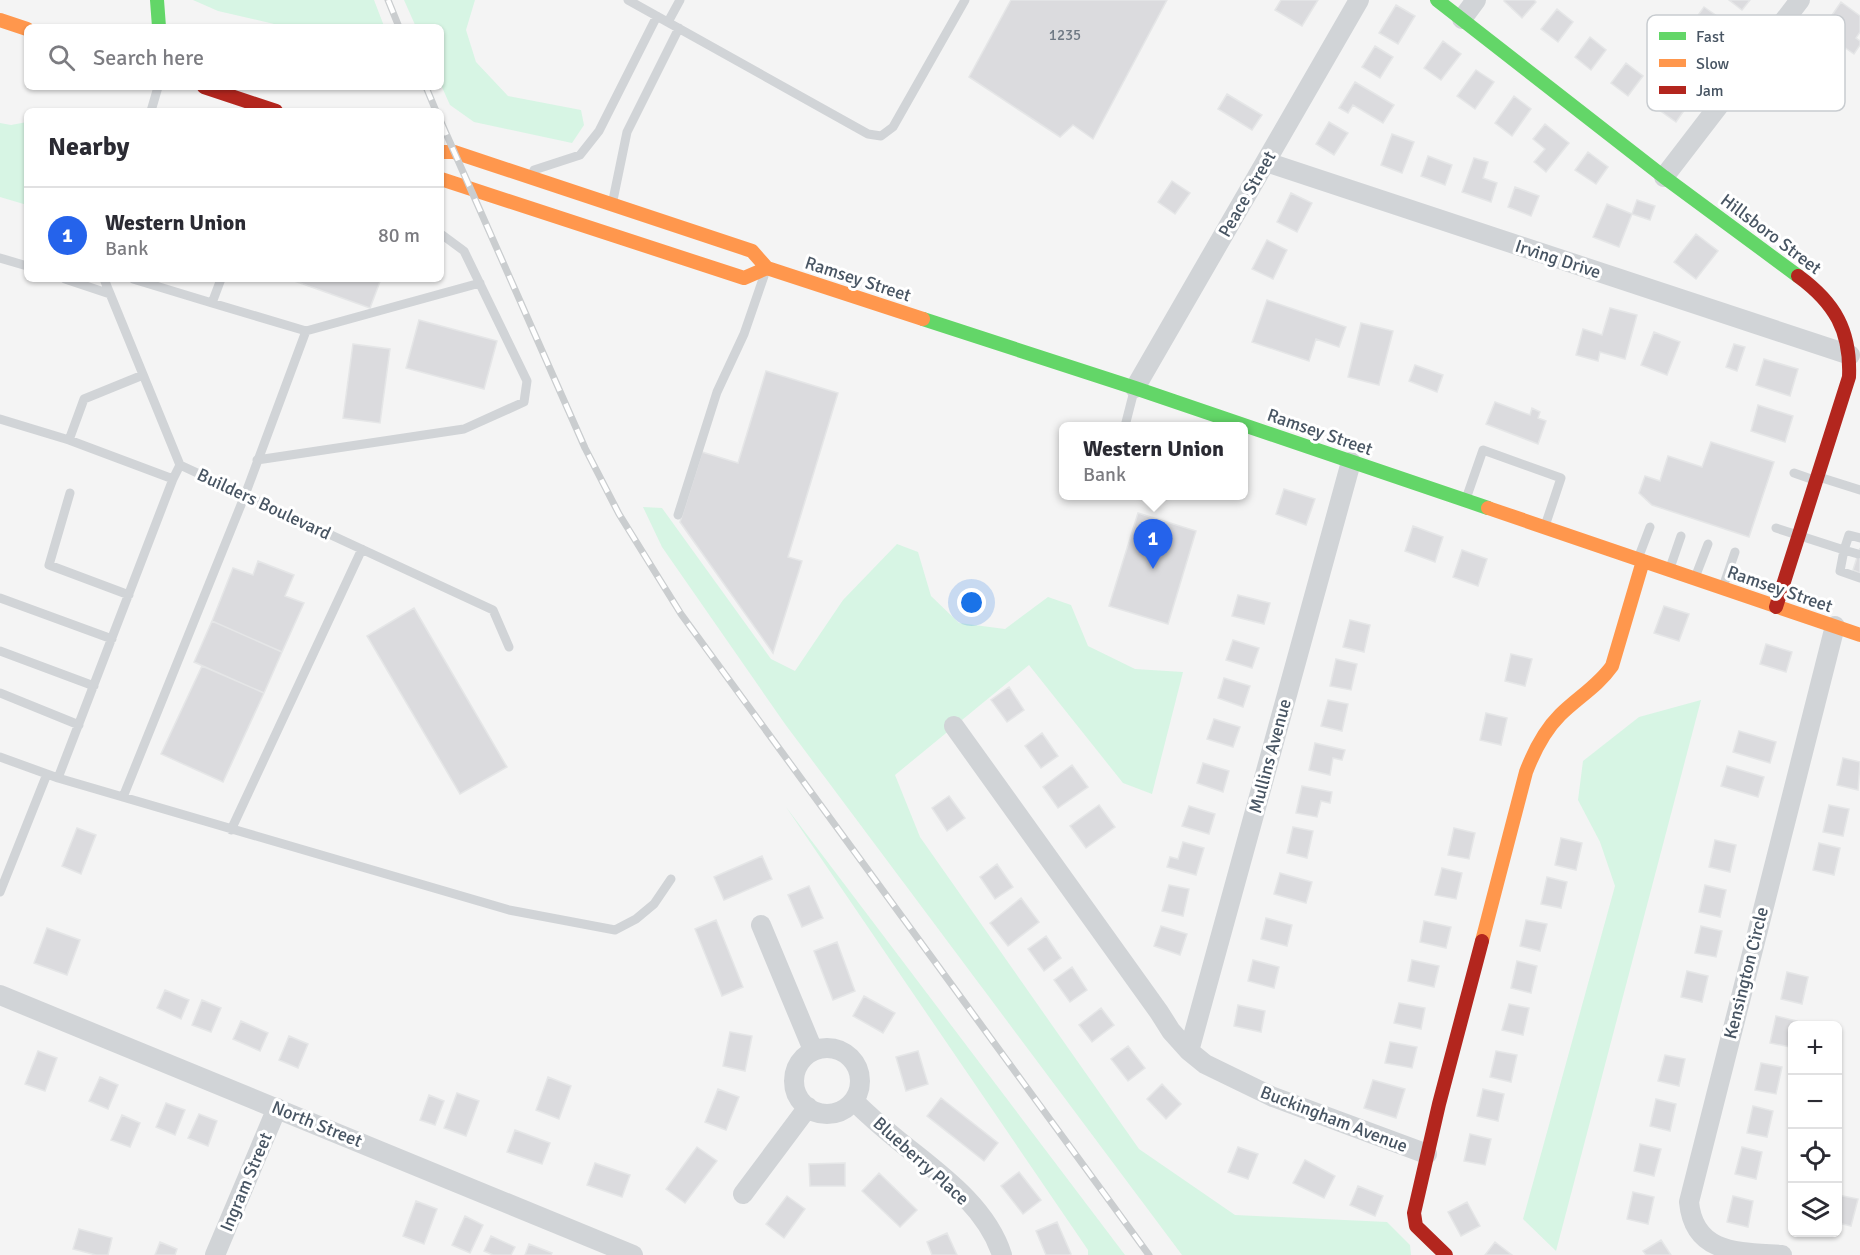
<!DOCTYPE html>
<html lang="en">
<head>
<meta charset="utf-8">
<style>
	:root { --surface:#fff; --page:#f2f2f3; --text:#2b2b33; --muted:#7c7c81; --line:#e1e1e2; --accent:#2563eb }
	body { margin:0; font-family:Signika,sans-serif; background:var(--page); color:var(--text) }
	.controls { position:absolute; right:18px; bottom:18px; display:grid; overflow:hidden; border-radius:9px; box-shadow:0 2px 4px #0004 }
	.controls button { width:54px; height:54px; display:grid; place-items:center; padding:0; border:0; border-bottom:2px solid var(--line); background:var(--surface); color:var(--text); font:30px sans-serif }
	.you { position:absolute; left:972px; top:603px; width:21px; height:21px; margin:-15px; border:4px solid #fff; border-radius:50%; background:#1a73e8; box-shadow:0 0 0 9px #1a73e833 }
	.badge { display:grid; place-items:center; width:39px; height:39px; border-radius:50%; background:var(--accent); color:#fff; font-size:20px; font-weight:700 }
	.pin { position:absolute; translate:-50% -50px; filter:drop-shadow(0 2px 3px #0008) }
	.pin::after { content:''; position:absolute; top:32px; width:21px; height:18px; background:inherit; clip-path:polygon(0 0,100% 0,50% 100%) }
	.popup { position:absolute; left:1059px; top:422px; width:189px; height:78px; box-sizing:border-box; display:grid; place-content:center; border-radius:9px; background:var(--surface); filter:drop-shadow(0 2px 4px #0005); font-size:20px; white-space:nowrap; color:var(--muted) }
	.popup b { font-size:22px; color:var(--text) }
	.popup::after { content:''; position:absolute; left:50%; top:100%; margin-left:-12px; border:12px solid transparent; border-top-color:var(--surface) }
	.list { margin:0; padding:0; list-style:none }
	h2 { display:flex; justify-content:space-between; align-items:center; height:78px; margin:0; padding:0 24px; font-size:26px }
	h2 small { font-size:20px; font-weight:400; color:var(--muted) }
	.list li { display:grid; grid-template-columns:39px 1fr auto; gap:18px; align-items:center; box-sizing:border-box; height:96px; padding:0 24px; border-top:2px solid var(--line) }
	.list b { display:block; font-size:22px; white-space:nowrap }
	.list p { margin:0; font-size:20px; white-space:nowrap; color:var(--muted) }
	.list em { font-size:20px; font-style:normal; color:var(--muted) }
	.icon { flex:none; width:33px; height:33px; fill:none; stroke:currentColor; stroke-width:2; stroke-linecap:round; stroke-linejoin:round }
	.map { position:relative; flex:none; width:1860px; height:1255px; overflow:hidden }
	.search { position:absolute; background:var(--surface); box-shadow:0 2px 4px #0004; left:24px; top:24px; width:420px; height:66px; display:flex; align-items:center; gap:15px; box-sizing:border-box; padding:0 21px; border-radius:9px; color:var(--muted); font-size:22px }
	.panel { position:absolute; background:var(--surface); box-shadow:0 2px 4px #0004; left:24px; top:108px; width:420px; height:174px; border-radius:9px }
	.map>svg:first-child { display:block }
</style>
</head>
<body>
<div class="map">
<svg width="1860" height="1255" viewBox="0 0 1860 1255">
	<rect width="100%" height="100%" fill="#f4f4f4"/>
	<path fill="#d7f5e4" d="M 193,0 L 374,0 L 384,26 L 287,27 L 218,11 Z
		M 404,0 L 475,0 L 466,30 L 476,62 L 508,96 L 581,110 L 584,125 L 572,143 L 474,122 L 450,105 L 441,85 L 441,27 L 416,27 Z
		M 27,122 L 27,205 L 0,197 L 0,123 L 11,125 Z
		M 643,507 L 662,508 L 771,659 L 795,671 L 843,600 L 897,544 L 918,552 L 931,596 L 959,623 L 1005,629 L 1048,597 L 1071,605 L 1088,646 L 1135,669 L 1183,672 L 1152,794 L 1123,783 L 1029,665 L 895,775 L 920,837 L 1139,1149 L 1235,1215 L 1387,1222 L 1410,1245 L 1411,1255 L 1182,1255 L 785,724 L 662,547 Z
		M 1701,700 L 1556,1251 L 1523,1219 L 1615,886 L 1600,842 L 1578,800 L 1583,761 L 1639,717 Z
		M 786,807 L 1125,1255 L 1088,1255 L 1088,1250 Z"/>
	<path fill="#dbdbde" stroke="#e5e6e7" stroke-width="1.5" d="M 1011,0 L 1167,0 L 1093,139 L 1073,125 L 1060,137 L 969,77 Z
		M 1281,0 L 1318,0 L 1302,26 L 1275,10 Z
		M 1505,0 L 1534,0 L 1536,2 L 1522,18 L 1504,1 Z
		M 1729,0 L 1750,0 L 1742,10 Z
		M 1841,2 L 1860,16 L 1860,32 L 1856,38 L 1860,41 L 1860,45 L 1854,54 L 1821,31 Z
		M 1396,5 L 1415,16 L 1398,44 L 1379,33 Z
		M 1704,7 L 1727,23 L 1713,43 L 1719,52 L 1713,61 L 1681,39 Z
		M 1557,9 L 1573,22 L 1558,42 L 1541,29 Z
		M 1590,37 L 1606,50 L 1591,70 L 1575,57 Z
		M 1443,41 L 1461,54 L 1441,80 L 1424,68 Z
		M 1375,46 L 1393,57 L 1380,78 L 1362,67 Z
		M 1626,63 L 1643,76 L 1628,96 L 1611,83 Z
		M 1476,70 L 1494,82 L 1475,109 L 1457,96 Z
		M 1355,82 L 1394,105 L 1383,123 L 1353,105 L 1348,113 L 1339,108 Z
		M 1668,90 L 1688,105 L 1676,122 L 1655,107 Z
		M 1227,94 L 1262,115 L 1252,130 L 1218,109 Z
		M 1514,96 L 1531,109 L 1512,136 L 1495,123 Z
		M 1329,122 L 1348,133 L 1334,155 L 1316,144 Z
		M 1545,124 L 1569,143 L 1546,172 L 1534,162 L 1545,149 L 1533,139 Z
		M 1392,134 L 1414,142 L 1402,173 L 1381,165 Z
		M 1588,152 L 1608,167 L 1596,184 L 1575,170 Z
		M 1428,156 L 1452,165 L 1445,185 L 1421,176 Z
		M 1474,158 L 1488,162 L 1483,178 L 1497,183 L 1491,202 L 1462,192 Z
		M 1172,181 L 1190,193 L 1175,214 L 1158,202 Z
		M 1515,187 L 1539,196 L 1531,216 L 1508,207 Z
		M 1291,193 L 1312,203 L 1297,232 L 1277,222 Z
		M 1637,200 L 1655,206 L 1650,220 L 1632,214 Z
		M 1607,204 L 1632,214 L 1619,247 L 1593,237 Z
		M 1696,234 L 1718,251 L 1696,279 L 1674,262 Z
		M 1267,240 L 1287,250 L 1273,279 L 1252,269 Z
		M 289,279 L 381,279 L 370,308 Z
		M 1267,300 L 1346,327 L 1339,347 L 1316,339 L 1309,361 L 1252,342 Z
		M 1610,308 L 1637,315 L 1625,359 L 1600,352 L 1598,361 L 1576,355 L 1583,329 L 1602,335 Z
		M 419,320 L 497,341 L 484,389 L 406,368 Z
		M 1361,323 L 1393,331 L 1379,385 L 1348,377 Z
		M 1654,332 L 1680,342 L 1667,375 L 1641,365 Z
		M 353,344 L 390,349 L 380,423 L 343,418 Z
		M 1734,344 L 1745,347 L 1737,371 L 1726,367 Z
		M 1764,359 L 1798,369 L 1790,396 L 1756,385 Z
		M 1415,365 L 1443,375 L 1437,392 L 1409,381 Z
		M 766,371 L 838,393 L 788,557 L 802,561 L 773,653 L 680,522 L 702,452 L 738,463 Z
		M 1495,402 L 1530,415 L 1532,408 L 1540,412 L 1538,418 L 1546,421 L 1538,444 L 1486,424 Z
		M 1758,405 L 1793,416 L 1785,442 L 1751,431 Z
		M 1711,442 L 1774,462 L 1749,537 L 1652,505 L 1639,493 L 1645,476 L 1660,481 L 1668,456 L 1702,467 Z
		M 1284,489 L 1315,499 L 1306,525 L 1276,514 Z
		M 1138,513 L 1196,531 L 1168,624 L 1109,606 Z
		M 1413,526 L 1443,537 L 1435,562 L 1405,551 Z
		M 1860,548 L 1860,573 L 1853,570 Z
		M 1462,550 L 1487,559 L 1478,586 L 1453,577 Z
		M 258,561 L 294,575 L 285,596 L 304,603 L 282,652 L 212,621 L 233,568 L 253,575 Z
		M 1238,595 L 1270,603 L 1264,624 L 1232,616 Z
		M 1664,606 L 1689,614 L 1679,641 L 1654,633 Z
		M 414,608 L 507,767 L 460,794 L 367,636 Z
		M 1350,620 L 1370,625 L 1364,652 L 1343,647 Z
		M 212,621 L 282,652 L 264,693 L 194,662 Z
		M 1233,640 L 1259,648 L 1252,668 L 1226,660 Z
		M 1766,644 L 1792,652 L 1786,672 L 1760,664 Z
		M 1511,654 L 1532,659 L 1525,686 L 1505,681 Z
		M 1336,659 L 1357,664 L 1351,690 L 1330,686 Z
		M 202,666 L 264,693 L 223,782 L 161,754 Z
		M 1224,678 L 1250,686 L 1243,707 L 1218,698 Z
		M 1009,687 L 1024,710 L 1007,722 L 991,700 Z
		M 1328,700 L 1348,704 L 1342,731 L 1321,726 Z
		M 1486,713 L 1507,718 L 1501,745 L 1480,740 Z
		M 1214,719 L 1240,727 L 1233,747 L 1207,739 Z
		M 1739,731 L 1776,742 L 1770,763 L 1733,752 Z
		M 1042,733 L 1058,756 L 1041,768 L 1025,746 Z
		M 1315,743 L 1345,750 L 1342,760 L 1333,758 L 1330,775 L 1309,770 Z
		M 1843,758 L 1860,762 L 1858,790 L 1837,785 Z
		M 1203,763 L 1229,771 L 1223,792 L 1197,783 Z
		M 1072,765 L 1088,787 L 1058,808 L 1043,787 Z
		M 1727,766 L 1764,777 L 1758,797 L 1721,786 Z
		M 1302,786 L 1332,792 L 1330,803 L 1321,801 L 1317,817 L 1296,813 Z
		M 949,796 L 965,818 L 947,831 L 932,808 Z
		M 1099,805 L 1115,827 L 1086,848 L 1070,826 Z
		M 1829,805 L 1849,809 L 1843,836 L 1823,832 Z
		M 1189,806 L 1215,814 L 1209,834 L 1182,826 Z
		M 1293,827 L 1313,831 L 1307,858 L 1287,853 Z
		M 77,828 L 96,835 L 81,874 L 62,866 Z
		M 1454,828 L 1475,833 L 1469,859 L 1448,855 Z
		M 1561,838 L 1582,843 L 1576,870 L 1555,865 Z
		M 1715,840 L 1736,845 L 1730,872 L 1709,867 Z
		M 1183,842 L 1204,848 L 1196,875 L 1167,867 L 1170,857 L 1178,859 Z
		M 1819,843 L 1840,848 L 1834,875 L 1813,870 Z
		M 762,856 L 772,879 L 724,900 L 714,877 Z
		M 997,864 L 1013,887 L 995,899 L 980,877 Z
		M 1442,868 L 1462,873 L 1456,899 L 1435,895 Z
		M 1280,873 L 1312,882 L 1306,903 L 1274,894 Z
		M 1547,877 L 1567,882 L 1561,908 L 1541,904 Z
		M 1169,885 L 1189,889 L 1183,916 L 1162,911 Z
		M 1705,885 L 1726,890 L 1720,917 L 1699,912 Z
		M 809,886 L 823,918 L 802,927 L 788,895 Z
		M 1021,898 L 1039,922 L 1008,946 L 990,923 Z
		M 1266,918 L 1292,925 L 1287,946 L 1261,939 Z
		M 716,920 L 743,987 L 722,996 L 695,929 Z
		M 1526,920 L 1547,924 L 1540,951 L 1520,946 Z
		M 1424,921 L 1451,927 L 1446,948 L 1420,942 Z
		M 1161,926 L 1187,934 L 1180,955 L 1154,946 Z
		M 1701,926 L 1722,931 L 1716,957 L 1695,953 Z
		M 47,928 L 80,940 L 67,975 L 34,963 Z
		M 1046,936 L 1061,958 L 1044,971 L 1028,949 Z
		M 837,942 L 855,991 L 833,1000 L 814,951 Z
		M 1253,960 L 1279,967 L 1274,988 L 1248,981 Z
		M 1412,960 L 1439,966 L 1434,987 L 1408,981 Z
		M 1517,961 L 1537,966 L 1531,993 L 1511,988 Z
		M 1072,967 L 1087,990 L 1070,1002 L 1054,980 Z
		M 1687,971 L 1708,976 L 1702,1002 L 1681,997 Z
		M 1787,972 L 1808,977 L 1802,1004 L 1781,999 Z
		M 165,990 L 189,1000 L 181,1019 L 157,1008 Z
		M 864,996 L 895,1013 L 883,1033 L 853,1016 Z
		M 202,1000 L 221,1008 L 211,1032 L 192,1025 Z
		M 1399,1003 L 1425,1008 L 1421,1029 L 1394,1023 Z
		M 1509,1004 L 1529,1008 L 1523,1035 L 1502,1030 Z
		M 1238,1005 L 1265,1011 L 1261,1032 L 1234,1026 Z
		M 1101,1008 L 1114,1025 L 1092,1042 L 1079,1025 Z
		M 1776,1016 L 1797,1021 L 1796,1026 L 1792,1026 L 1791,1047 L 1770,1043 Z
		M 241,1021 L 268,1033 L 260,1051 L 233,1039 Z
		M 730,1032 L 752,1036 L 745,1071 L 723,1066 Z
		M 289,1036 L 308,1044 L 298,1068 L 279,1060 Z
		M 1390,1042 L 1417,1047 L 1412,1068 L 1385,1063 Z
		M 1128,1046 L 1145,1068 L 1128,1081 L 1111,1059 Z
		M 38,1051 L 57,1058 L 45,1091 L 25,1084 Z
		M 918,1051 L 928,1084 L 906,1091 L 896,1057 Z
		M 1496,1051 L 1517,1055 L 1511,1082 L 1490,1077 Z
		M 1665,1055 L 1685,1059 L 1679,1086 L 1658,1081 Z
		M 1761,1063 L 1782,1067 L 1776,1094 L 1755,1090 Z
		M 100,1077 L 118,1085 L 108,1109 L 89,1101 Z
		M 548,1077 L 571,1086 L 559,1119 L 536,1110 Z
		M 1373,1080 L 1405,1089 L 1396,1118 L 1364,1108 Z
		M 1162,1084 L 1181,1104 L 1166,1119 L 1147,1099 Z
		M 718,1089 L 739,1097 L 726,1130 L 705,1122 Z
		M 1483,1089 L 1504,1094 L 1498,1121 L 1477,1116 Z
		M 457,1093 L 479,1101 L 466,1136 L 444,1128 Z
		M 429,1095 L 444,1101 L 435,1125 L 420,1120 Z
		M 941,1098 L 998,1143 L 984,1161 L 927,1116 Z
		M 1656,1099 L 1676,1104 L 1670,1131 L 1650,1126 Z
		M 166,1103 L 185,1110 L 175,1135 L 156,1127 Z
		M 1753,1106 L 1773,1111 L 1767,1137 L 1747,1133 Z
		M 199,1114 L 217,1121 L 208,1146 L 188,1138 Z
		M 122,1115 L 140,1123 L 130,1147 L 111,1140 Z
		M 515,1130 L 550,1143 L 542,1164 L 507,1152 Z
		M 1470,1134 L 1491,1139 L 1485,1165 L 1464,1161 Z
		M 1640,1144 L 1661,1149 L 1654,1176 L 1634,1171 Z
		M 697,1147 L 717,1161 L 685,1203 L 666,1189 Z
		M 1238,1147 L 1258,1154 L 1248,1179 L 1228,1172 Z
		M 1742,1147 L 1762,1152 L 1756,1179 L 1735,1174 Z
		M 1305,1160 L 1335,1176 L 1324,1198 L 1293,1183 Z
		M 595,1163 L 630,1175 L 622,1197 L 587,1185 Z
		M 845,1163 L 845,1186 L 810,1186 L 809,1164 Z
		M 1019,1172 L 1041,1200 L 1023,1214 L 1001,1186 Z
		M 879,1173 L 917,1210 L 900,1227 L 862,1191 Z
		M 1358,1186 L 1383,1196 L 1375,1216 L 1350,1205 Z
		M 1633,1192 L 1654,1197 L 1648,1224 L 1627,1219 Z
		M 1838,1195 L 1858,1199 L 1851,1226 L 1838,1223 Z
		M 787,1196 L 805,1209 L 784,1238 L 766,1224 Z
		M 1733,1196 L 1753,1201 L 1748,1227 L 1727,1222 Z
		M 416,1201 L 437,1209 L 424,1244 L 403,1236 Z
		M 1467,1202 L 1480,1226 L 1461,1236 L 1448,1212 Z
		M 465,1216 L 483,1225 L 470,1253 L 452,1245 Z
		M 1057,1222 L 1071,1254 L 1069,1255 L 1046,1255 L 1036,1231 Z
		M 79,1229 L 112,1238 L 108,1255 L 96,1255 L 73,1249 Z
		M 947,1233 L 957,1255 L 932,1255 L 927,1242 Z
		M 491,1236 L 515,1247 L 511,1255 L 493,1255 L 484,1251 Z
		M 1661,1240 L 1671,1255 L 1646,1255 L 1643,1251 Z
		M 160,1242 L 177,1249 L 175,1255 L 155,1255 Z
		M 1495,1242 L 1512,1255 L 1485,1255 Z
		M 529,1244 L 552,1253 L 551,1255 L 525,1255 Z"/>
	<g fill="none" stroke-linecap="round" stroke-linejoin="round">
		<path stroke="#d1d4d7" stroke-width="9" d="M 628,0 L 868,134 L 881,136 L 893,127 L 965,0
			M 668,22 L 680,0
			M 151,111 L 158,87
			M 534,170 L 580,155 L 599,131 L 657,16
			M 613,200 L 627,132 L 679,28
			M 0,258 L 27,266
			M 65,279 L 110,294
			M 104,279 L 180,465 L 493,610 L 509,647
			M 133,279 L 212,303
			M 306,331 L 480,283
			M 0,419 L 69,440 L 173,479
			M 1125,426 L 1134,391
			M 69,440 L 84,399 L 143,375
			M 257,460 L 464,429 L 524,402 L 527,381 L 464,251 L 441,234
			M 1794,473 L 1814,480
			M 1819,477 L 1860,490
			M 70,493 L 49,565 L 129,595
			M 1467,496 L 1483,450 L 1561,478 L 1546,523
			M 678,515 L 717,392 L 744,334 L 764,276
			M 1776,528 L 1844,550 L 1840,571 L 1860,578
			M 1858,554 L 1844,550 L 1849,535 L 1860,538
			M 1639,556 L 1650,527
			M 1671,565 L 1681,536
			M 1696,575 L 1708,544
			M 1724,584 L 1735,552
			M 0,598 L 112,639
			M 0,651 L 94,686
			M 0,693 L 79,725
			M 0,757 L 58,778 L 509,910 L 615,930 L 636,919 L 654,904 L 671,879
			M 58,778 L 173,479 L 180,465
			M 123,797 L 245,495 L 306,331 L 212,303 L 221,279
			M 231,830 L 362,549
			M 0,892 L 47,774"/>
		<path stroke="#d1d4d7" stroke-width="20" d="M 1462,19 L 1476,0
			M 1266,162 L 1850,355
			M 1664,177 L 1800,0
			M 1135,388 L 1359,0
			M 954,726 L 1159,1012 L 1171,1031 L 1189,1051 L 1205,1064 L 1273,1097 L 1427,1154
			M 761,925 L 813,1050
			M 0,995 L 633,1255
			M794 1081a33 33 0 1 1 66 0a33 33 0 1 1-66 0Z
			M 1189,1051 L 1351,462
			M 854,1101 C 868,1115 883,1128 899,1141 C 937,1172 986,1205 1002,1255
			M 743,1194 L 808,1107
			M 215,1255 L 277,1108
			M 1782,1255 C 1740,1252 1694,1255 1689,1202 L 1835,626"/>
		<path stroke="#63d668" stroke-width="14" d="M 157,0 L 159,27
			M 1437,0 L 1664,177 L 1798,276
			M 923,319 L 1135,388 L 1488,508"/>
		<path stroke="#ff974d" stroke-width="14" d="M 0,20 L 27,29
			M 441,152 L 454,152 L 752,251 L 767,268 L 923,319
			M 441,179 L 744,278 L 767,268
			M 1488,508 L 1860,635
			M 1482,941 L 1526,772 C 1534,751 1544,731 1560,715 C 1577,698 1598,686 1612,666 L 1643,561"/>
		<path stroke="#b3261e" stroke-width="14" d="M 204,87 L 276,111
			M 1776,607 L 1849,377 C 1851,331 1835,303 1798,276
			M 1446,1255 L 1416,1226 L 1414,1213 L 1439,1104 L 1482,941"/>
		<defs>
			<path id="rail" d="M 388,0 L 399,27
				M 426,87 L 436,111
				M 441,122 L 585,448 L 619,514 L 681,614 L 1149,1255"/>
		</defs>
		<use href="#rail" stroke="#cacdcf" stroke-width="7"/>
		<use href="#rail" stroke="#fff" stroke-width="4.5" stroke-dasharray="14" stroke-linecap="butt"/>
	</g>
	<g text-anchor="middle" stroke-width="6" stroke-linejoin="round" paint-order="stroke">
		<g font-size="15" fill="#6e7883">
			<text x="1065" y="40">1235</text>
		</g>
		<g font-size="18" fill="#485563" stroke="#fff">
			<text transform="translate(1247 194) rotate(-60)" y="6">Peace Street</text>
			<text transform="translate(1771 234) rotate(37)" y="6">Hillsboro Street</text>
			<text transform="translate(1558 259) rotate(18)" y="6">Irving Drive</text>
			<text transform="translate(858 279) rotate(18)" y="6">Ramsey Street</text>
			<text transform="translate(1320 432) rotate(19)" y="6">Ramsey Street</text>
			<text transform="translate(264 504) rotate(25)" y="6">Builders Boulevard</text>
			<text transform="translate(1780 589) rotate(19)" y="6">Ramsey Street</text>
			<text transform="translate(1270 756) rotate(-75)" y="6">Mullins Avenue</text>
			<text transform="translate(1746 973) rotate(-76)" y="6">Kensington Circle</text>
			<text transform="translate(1334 1119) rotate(21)" y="6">Buckingham Avenue</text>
			<text transform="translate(317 1124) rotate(22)" y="6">North Street</text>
			<text transform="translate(921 1161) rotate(42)" y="6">Blueberry Place</text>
			<text transform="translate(246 1182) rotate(-67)" y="6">Ingram Street</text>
		</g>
	</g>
	<rect x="1647" y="15" width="198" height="96" rx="9" fill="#fff" stroke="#c8ccd0" stroke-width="1.5"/>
	<rect x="1659" y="32" width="27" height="8" fill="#63d668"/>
	<rect x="1659" y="59" width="27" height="8" fill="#ff974d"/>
	<rect x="1659" y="86" width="27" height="8" fill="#b3261e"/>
	<g font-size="16" fill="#485563">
		<text x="1696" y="42">Fast</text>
		<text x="1696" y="69">Slow</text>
		<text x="1696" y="96">Jam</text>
	</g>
</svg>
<div class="controls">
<button>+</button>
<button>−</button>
<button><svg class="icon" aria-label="locate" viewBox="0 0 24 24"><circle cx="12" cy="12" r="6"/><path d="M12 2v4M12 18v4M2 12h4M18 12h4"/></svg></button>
<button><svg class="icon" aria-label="layers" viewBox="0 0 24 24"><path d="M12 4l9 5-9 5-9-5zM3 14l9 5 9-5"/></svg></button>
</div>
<div class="you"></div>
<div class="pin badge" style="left:1153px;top:569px">1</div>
<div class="popup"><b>Western Union</b>Bank</div>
<div class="search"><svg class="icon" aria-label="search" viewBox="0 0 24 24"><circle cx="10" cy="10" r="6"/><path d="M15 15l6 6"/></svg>Search here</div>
<section class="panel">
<h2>Nearby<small></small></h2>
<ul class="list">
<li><span class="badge">1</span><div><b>Western Union</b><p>Bank</p></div><em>80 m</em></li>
</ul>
</section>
</div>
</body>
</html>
